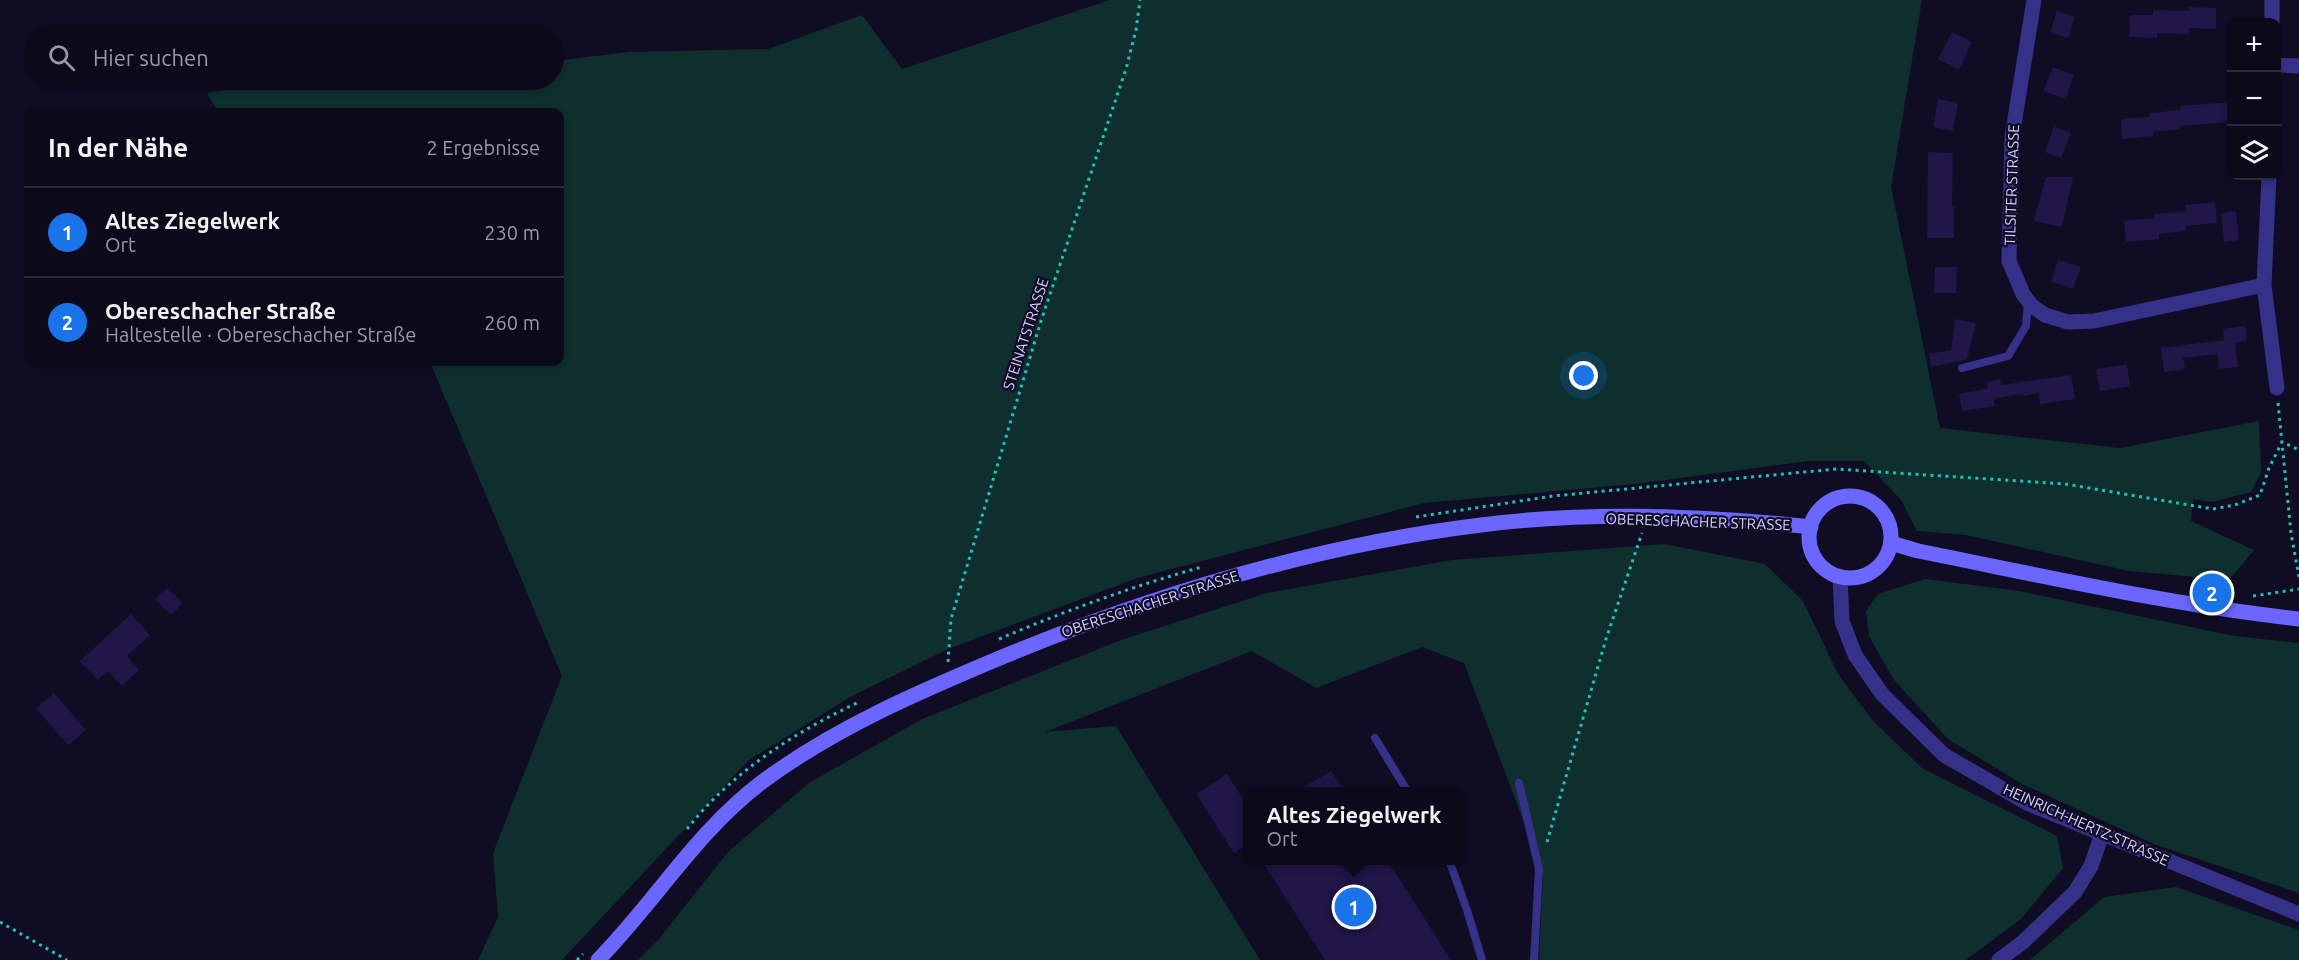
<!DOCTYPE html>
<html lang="de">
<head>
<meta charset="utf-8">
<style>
	:root { --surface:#0c091b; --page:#151224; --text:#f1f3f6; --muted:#9a9aa3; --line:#2c2a3a; --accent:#1a73e8 }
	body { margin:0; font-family:Ubuntu,sans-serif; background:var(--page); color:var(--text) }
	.controls { position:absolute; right:18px; top:18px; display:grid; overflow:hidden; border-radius:12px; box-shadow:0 3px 9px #0003 }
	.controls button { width:54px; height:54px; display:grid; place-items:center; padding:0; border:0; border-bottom:2px solid var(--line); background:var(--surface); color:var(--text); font:30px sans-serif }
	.you { position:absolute; left:1584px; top:376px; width:21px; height:21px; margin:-15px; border:4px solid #fff; border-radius:50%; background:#1a73e8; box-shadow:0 0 0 9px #1a73e833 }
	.badge { display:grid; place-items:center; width:39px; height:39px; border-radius:50%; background:var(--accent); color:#fff; font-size:20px; font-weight:700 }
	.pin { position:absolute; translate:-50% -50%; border:3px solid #fff; box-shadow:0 2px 6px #0006 }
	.popup { position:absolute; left:1243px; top:787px; width:222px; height:78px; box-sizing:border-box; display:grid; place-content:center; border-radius:12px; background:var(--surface); filter:drop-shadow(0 2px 4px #0005); font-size:20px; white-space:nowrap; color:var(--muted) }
	.popup b { font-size:22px; color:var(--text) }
	.popup::after { content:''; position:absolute; left:50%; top:100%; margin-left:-12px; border:12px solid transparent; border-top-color:var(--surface) }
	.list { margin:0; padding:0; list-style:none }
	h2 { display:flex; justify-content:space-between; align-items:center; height:78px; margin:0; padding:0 24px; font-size:26px }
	h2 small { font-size:20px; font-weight:400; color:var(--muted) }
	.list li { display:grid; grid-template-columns:39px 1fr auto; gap:18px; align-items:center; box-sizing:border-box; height:90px; padding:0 24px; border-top:2px solid var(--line) }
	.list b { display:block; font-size:22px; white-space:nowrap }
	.list p { margin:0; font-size:20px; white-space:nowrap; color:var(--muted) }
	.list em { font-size:20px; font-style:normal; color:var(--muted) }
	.icon { flex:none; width:33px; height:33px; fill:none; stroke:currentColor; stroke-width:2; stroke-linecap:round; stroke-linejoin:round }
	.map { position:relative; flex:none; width:2299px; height:960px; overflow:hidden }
	.search { position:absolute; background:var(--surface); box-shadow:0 3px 9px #0003; left:24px; top:24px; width:540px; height:66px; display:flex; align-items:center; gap:15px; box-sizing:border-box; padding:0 21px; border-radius:33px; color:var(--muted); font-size:22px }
	.panel { position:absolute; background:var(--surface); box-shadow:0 3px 9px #0003; left:24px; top:108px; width:540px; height:258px; border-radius:12px }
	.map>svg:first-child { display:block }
</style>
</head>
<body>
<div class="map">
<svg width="2299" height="960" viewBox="0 0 2299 960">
	<rect width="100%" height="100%" fill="#100c24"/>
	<path fill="#0e2f2e" d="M 1110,0 L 1922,0 L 1891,187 L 1940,428 L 2120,448 L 2259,421 L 2261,473 L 2251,492 L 2212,502 L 2193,499 L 2191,521 L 2254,550 L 2229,580 L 2129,571 L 1966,535 L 1917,531 L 1901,500 L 1864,461 L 1809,461 L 1635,484 L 1424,503 L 1137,578 L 948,649 L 850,697 L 749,760 L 562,960 L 478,960 L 498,917 L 493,853 L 562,676 L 430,362 L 560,362 L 560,112 L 218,112 L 207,93 L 295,80 L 554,80 L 554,61 L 629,52 L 768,49 L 862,15 L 902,69 Z
		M 1664,544 L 1765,564 L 1803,601 L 1838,674 L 1873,721 L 1922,768 L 2057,836 L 2063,868 L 2021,919 L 1966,960 L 1539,960 L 1543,873 L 1464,663 L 1422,647 L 1316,688 L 1252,651 L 1045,732 L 1116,726 L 1260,960 L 638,960 L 658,940 L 728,852 L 809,783 L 922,719 L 1124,639 L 1267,593 L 1452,560 Z
		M 1925,579 L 2019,591 L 2234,636 L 2299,643 L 2299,893 L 2154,844 L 2022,784 L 1948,739 L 1894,680 L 1869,636 L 1866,611 L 1878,594 Z
		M 2176,887 L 2299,930 L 2299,960 L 2030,960 L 2104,897 Z"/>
	<path fill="#201647" d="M 2189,7 L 2216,8 L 2216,29 L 2189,28 L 2189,34 L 2157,33 L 2157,38 L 2129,37 L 2130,15 L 2153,15 L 2153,10 L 2189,11 Z
		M 2057,11 L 2075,17 L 2068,38 L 2050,32 Z
		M 1952,32 L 1972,42 L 1959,70 L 1938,59 Z
		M 2053,67 L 2074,75 L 2065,99 L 2043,91 Z
		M 1938,99 L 1958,103 L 1953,131 L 1933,127 Z
		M 2232,102 L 2232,122 L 2180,126 L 2180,129 L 2153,132 L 2153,136 L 2122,139 L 2121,119 L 2150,117 L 2149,113 L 2181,110 L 2180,106 Z
		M 2054,126 L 2071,133 L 2061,158 L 2045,152 Z
		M 1928,152 L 1953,153 L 1952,207 L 1954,207 L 1954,238 L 1927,238 Z
		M 2046,177 L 2073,177 L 2062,227 L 2034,221 Z
		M 2215,202 L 2217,223 L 2185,226 L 2186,231 L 2159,234 L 2159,239 L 2126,242 L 2124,221 L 2155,218 L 2154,214 L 2186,211 L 2185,205 Z
		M 2236,211 L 2239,240 L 2224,242 L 2221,213 Z
		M 2058,260 L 2081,267 L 2073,289 L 2051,282 Z
		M 1935,267 L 1957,267 L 1956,293 L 1934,293 Z
		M 1955,319 L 1976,323 L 1968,356 L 1966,360 L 1931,367 L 1929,354 L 1951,350 Z
		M 2245,326 L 2247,341 L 2235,343 L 2238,367 L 2219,369 L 2217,354 L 2183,358 L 2185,369 L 2164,372 L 2161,348 L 2224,340 L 2223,329 Z
		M 2127,364 L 2130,386 L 2100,391 L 2096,369 Z
		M 2071,375 L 2075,399 L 2040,404 L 2039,393 L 2023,396 L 2022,394 L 1993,399 L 1995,406 L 1962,411 L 1959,394 L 1988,388 L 1987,382 L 2000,379 L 2001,385 Z
		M 167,588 L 183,603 L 171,615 L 155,599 Z
		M 131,614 L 150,635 L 127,656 L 139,670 L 122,686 L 108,671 L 98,680 L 80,661 Z
		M 54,693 L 86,730 L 68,745 L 36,708 Z
		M 1331,771 L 1345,792 L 1296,792 Z
		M 1227,774 L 1248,807 L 1248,844 L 1234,853 L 1196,794 Z
		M 1262,861 L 1388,861 L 1451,960 L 1325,960 Z"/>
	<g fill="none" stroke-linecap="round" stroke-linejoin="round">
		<path stroke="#21c1b7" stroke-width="3" stroke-dasharray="3 4.5" stroke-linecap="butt" d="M 2278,403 L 2291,533 L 2299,577
			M 1416,517 L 1553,496 L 1836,469 L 2065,484 L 2213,509 L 2235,505 L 2260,495 L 2269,468 L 2282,442 L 2299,450
			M 2253,596 L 2299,589
			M 999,639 C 1065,611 1133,586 1202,567
			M 948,662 L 951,619 L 1041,321 L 1126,69 L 1136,30 L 1140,0
			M 687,829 C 732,772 795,732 859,702
			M 1547,842 L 1606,639 L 1642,533
			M 0,922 L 67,960
			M 577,960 L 583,954"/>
		<path stroke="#353189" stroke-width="8" d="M 1962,368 L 2008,356 L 2026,326 L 2028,302
			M 1375,738 L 1408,792
			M 1519,783 L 1539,869 L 1534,960
			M 1449,860 L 1467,910 L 1482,960"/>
		<path stroke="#353189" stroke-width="15" d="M 2034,0 L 2012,137 L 2009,261 L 2023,294 L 2032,306 L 2045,315 L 2068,322 L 2094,321 L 2264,285
			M 2272,0 L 2272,22
			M 2276,65 L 2299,66
			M 2269,176 L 2264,285 L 2277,388
			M 1840,576 L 1842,621 L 1855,655 L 1882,694 L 1944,755 L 2027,803 L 2299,914
			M 1999,960 L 2023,942 L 2075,892 L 2091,866 L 2102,834"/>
		<path stroke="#6a66ff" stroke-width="15" d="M1809 537a41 41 0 1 1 82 0a41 41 0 1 1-82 0Z
			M 1891,543 L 1918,551 C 2044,576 2171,605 2299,619
			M 598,960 C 655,902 697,831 762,782 C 836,727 923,690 1007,655 C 1159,593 1318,545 1481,525 C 1589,511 1702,515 1811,527"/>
	</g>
	<g text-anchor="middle" stroke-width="4.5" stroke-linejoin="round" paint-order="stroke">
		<g font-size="15" fill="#d4cfff" stroke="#100c24">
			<text transform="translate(2012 185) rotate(-88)" y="5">TILSITER STRASSE</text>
			<text transform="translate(1026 334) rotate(-72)" y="5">STEINATSTRASSE</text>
			<text transform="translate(1698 522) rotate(2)" y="5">OBERESCHACHER STRASSE</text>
			<text transform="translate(1150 604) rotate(-18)" y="5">OBERESCHACHER STRASSE</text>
			<text transform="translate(2086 825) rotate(24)" y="5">HEINRICH-HERTZ-STRASSE</text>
		</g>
	</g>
</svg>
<div class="controls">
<button>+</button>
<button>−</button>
<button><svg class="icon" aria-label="layers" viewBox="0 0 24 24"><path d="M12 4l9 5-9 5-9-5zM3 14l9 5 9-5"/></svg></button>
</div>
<div class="you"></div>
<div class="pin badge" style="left:1354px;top:907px">1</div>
<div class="popup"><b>Altes Ziegelwerk</b>Ort</div>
<div class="pin badge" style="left:2212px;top:593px">2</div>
<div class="search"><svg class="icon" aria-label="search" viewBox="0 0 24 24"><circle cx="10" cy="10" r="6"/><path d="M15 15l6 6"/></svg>Hier suchen</div>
<section class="panel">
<h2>In der Nähe<small>2 Ergebnisse</small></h2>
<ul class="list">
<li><span class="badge">1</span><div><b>Altes Ziegelwerk</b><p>Ort</p></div><em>230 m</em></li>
<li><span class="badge">2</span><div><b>Obereschacher Straße</b><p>Haltestelle · Obereschacher Straße</p></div><em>260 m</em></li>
</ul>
</section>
</div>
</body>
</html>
